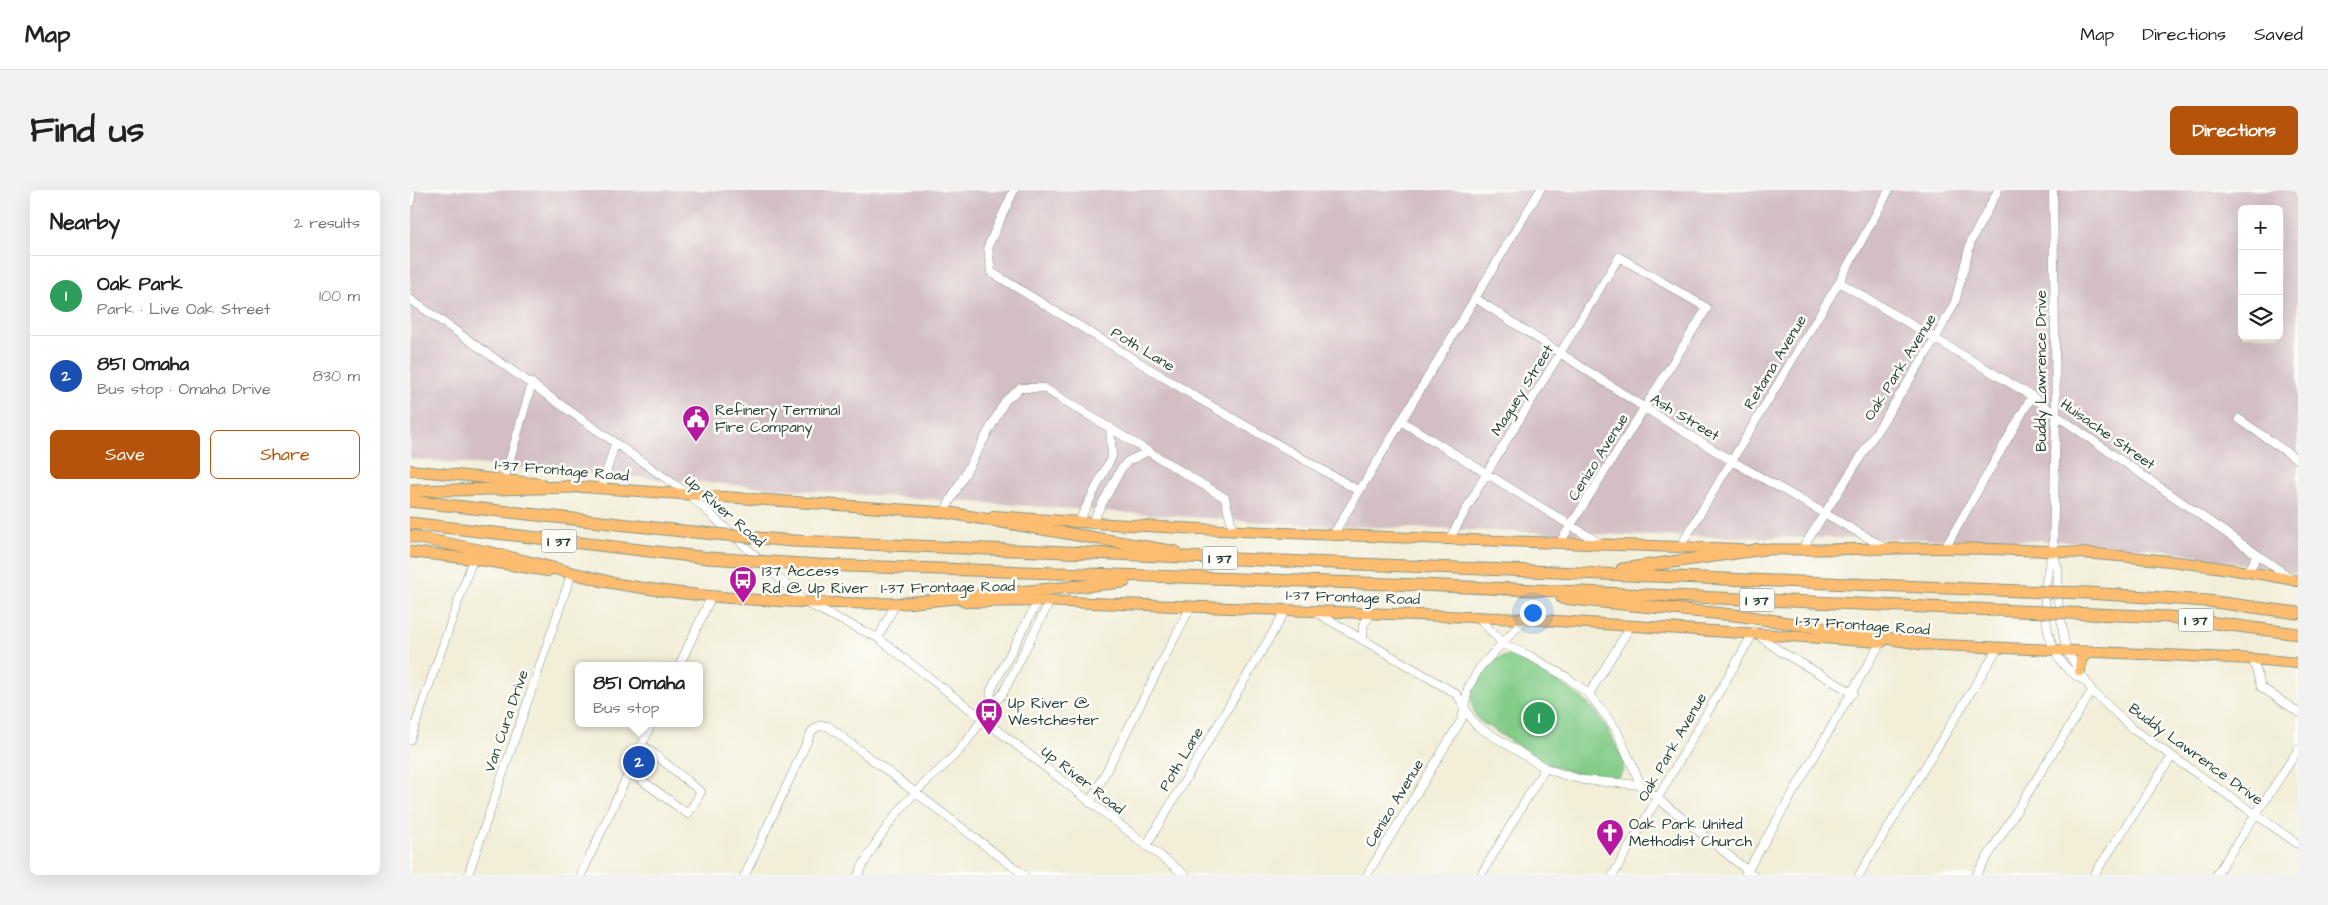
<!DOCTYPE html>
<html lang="en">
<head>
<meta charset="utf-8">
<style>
	:root { --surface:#fff; --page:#f2f2f2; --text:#222; --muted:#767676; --line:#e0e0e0; --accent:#b45309 }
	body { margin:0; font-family:"Architects Daughter",sans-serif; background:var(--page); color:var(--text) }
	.controls { position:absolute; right:15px; top:15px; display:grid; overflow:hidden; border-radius:8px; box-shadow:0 5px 20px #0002 }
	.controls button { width:45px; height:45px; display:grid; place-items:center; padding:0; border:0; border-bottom:1px solid var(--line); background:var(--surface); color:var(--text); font:25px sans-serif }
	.you { position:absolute; left:1122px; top:422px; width:18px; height:18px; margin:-12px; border:4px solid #fff; border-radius:50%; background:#1a73e8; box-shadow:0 0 0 8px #1a73e833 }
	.badge { display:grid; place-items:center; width:32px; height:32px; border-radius:50%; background:var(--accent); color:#fff; font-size:16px; font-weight:700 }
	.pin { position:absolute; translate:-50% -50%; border:2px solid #fff; box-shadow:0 1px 5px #0006 }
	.popup { position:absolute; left:165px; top:472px; width:128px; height:65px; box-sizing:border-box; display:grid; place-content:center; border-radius:8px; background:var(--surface); filter:drop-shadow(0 1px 4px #0005); font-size:16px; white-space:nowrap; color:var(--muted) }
	.popup b { font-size:19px; color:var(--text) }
	.popup::after { content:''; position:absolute; left:50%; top:100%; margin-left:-10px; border:10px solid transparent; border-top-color:var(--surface) }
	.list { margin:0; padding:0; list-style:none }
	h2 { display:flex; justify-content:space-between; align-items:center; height:65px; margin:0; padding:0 20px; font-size:21px }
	h2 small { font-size:16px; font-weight:400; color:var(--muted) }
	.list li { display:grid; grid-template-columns:32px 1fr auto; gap:15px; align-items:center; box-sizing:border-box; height:80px; padding:0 20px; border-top:1px solid var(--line) }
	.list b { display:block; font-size:19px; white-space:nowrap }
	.list p { margin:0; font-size:16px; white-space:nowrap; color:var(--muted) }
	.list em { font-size:16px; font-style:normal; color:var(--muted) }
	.actions { display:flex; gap:10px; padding:15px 20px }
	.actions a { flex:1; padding:11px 0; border:1px solid var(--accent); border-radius:8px; text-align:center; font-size:18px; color:var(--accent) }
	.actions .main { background:var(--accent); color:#fff }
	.icon { flex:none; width:28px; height:28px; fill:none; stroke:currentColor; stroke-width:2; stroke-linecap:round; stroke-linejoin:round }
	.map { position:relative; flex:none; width:1888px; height:685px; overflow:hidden; border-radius:8px }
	header { display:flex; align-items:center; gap:30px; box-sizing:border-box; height:70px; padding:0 25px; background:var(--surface); border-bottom:1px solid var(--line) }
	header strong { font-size:24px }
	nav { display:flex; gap:28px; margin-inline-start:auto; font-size:18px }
	.intro { display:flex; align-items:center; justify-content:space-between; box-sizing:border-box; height:120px; padding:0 30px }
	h1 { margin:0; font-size:35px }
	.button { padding:12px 22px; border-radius:8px; background:var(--accent); color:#fff; font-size:18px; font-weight:700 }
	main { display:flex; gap:30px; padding:0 30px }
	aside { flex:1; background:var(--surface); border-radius:8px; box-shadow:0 5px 20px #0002 }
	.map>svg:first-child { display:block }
</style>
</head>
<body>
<header>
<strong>Map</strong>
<nav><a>Map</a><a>Directions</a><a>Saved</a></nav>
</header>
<div class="intro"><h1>Find us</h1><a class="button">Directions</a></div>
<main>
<aside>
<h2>Nearby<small>2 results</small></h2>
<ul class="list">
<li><span class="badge" style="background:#2e9e5b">1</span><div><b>Oak Park</b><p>Park · Live Oak Street</p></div><em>100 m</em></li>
<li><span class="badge" style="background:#1a4fb4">2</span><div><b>851 Omaha</b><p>Bus stop · Omaha Drive</p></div><em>830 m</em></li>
</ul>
<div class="actions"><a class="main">Save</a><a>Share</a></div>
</aside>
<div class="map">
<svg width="1888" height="685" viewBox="0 0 1888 685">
	<rect width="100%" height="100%" fill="#fdfcf7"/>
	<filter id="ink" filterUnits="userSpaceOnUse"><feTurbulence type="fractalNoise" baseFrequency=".02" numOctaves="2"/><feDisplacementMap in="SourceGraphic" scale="10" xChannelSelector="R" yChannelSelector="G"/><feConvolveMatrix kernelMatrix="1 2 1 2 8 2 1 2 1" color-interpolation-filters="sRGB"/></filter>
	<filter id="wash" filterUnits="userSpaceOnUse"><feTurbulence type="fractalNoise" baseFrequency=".0096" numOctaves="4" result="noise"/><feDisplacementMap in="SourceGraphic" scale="20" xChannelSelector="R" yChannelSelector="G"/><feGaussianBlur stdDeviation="1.12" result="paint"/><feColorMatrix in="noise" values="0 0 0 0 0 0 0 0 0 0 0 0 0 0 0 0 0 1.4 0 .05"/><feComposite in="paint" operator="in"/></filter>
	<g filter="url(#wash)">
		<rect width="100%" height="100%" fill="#f2eed8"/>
		<path fill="#d2bec3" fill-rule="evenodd" d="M 0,0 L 1888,0 L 1888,384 L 1762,361 L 1655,351 L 1243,346 L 899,335 L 429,303 L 0,269 ZM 1832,19 L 1869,19 L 1869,146 L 1832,146 Z"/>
		<path fill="#82cc88" stroke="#50845e" d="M 1101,465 C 1114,470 1126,478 1138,485 C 1181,512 1193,524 1213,571 C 1214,576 1214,581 1210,585 C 1199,595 1151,580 1139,574 C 1115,562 1093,545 1070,531 C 1049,508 1072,468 1101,465 Z"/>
	</g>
	<g filter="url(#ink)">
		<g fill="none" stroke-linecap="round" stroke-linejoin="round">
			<defs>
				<path id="minor" d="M 604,0 L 578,56 L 581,82 L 791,210 L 949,301
					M 1643,0 L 1646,225 L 1643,362 L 1648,379 L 1648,411 L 1656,460 L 1682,501 L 1723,539 L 1888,654
					M 0,12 L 2,0
					M 1429,92 L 1622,206 L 1646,225 L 1881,388
					M 1065,108 L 1235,218 L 1322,271 L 1476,358
					M 0,109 L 281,306 L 396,413 L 468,448 L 775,685
					M 1829,229 L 1888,270
					M 991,231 L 1191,354
					M 94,290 L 122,193
					M 191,299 L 205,254
					M 534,322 L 595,211 L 610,198 L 634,198 L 815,308 L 823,340
					M 668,333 L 702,266 L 700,237
					M 681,334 L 711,279 L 718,271 L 739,261
					M 923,345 L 1130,0
					M 1040,348 L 1076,284 L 1209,67 L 1297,118 L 1149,354
					M 1270,357 L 1429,92 L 1479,0
					M 1535,358 L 1622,206
					M 1392,359 L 1526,148 L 1545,112 L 1561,51 L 1588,0
					M 1643,362 C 1629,402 1630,469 1673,490
					M 1834,382 C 1842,377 1845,373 1845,363
					M 905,422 L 1045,503 C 1055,513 1057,526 1067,536 L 1135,578 L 1154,585 L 1173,590 L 1231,595
					M 1068,427 L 1093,454 L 1120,466 L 1158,488 L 1179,504 L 1206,539 L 1231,595 L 1343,685
					M 468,448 L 486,413
					M 953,450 L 953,435 L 962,423
					M 1843,469 L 1851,497 L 1888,522
					M 269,476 L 302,405
					M 1179,504 L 1220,437
					M 580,514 L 581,500 L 628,411
					M 0,550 L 63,369
					M 219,581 L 278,624 L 291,602 L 232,554
					M 680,613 L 781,416
					M 736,656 L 876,420
					M 58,685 L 161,385
					M 171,685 L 242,533
					M 335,685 L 402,541 L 409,536 L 418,536 L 614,685
					M 448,685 C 463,655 482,627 505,603 C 520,587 538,574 552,557 C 567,541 575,519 592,505 L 640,411
					M 957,685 L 1052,529 L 1058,498 L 1070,477 L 1115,429
					M 1071,685 L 1135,578
					M 1203,685 L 1344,442 L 1370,461 L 1443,503
					M 1335,685 L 1471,452
					M 1449,685 L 1588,458
					M 1566,685 L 1682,501
					M 1684,685 L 1762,566
					M 1806,685 L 1888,560"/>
				<path id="major" d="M 0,280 L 131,294
					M 158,296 L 542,323
					M 584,326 C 833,345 1082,350 1331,359
					M 1346,359 C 1409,361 1472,358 1535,358 C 1652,359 1772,368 1888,391
					M 0,362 L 63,369 L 138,381
					M 191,391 C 293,410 398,415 501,413
					M 555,412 L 628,411 L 1115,429 L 1472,452
					M 1509,454 L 1843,469 L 1888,473
					M 1670,481 L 1671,469 L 1680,461"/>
				<path id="highway" d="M 0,301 L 165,297
					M 0,311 L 272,341
					M 534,322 L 766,362
					M 0,333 L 298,368
					M 0,346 L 78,362 L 199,392
					M 383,351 L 1611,401
					M 407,375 L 1010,395 L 1608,421
					M 1212,379 L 1354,359
					M 1678,403 L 1797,411 L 1888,423
					M 1152,408 L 1333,426 L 1515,454
					M 494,413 L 714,392
					M 1683,424 L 1760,427 L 1888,444"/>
			</defs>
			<use href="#minor" stroke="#889686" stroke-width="9"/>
			<use href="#major" stroke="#889686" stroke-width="12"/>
			<use href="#highway" stroke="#889686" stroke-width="13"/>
			<use href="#minor" stroke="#fff" stroke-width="8"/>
			<use href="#major" stroke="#fdbd6f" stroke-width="10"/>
			<use href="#highway" stroke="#fdbd6f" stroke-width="11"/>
			<defs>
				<path id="highway-bridge" d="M 272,341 L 383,351
					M 298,368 L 407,375
					M 1611,401 L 1678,403
					M 1608,421 L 1683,424"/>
			</defs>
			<use href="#highway-bridge" stroke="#889686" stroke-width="13" stroke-linecap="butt"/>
			<use href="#highway-bridge" stroke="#fdbd6f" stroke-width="11"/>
		</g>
	</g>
	<defs>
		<symbol id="civic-pin" viewBox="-11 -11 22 30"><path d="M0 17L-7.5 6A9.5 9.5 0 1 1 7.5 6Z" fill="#b5179e" stroke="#fdfcf7"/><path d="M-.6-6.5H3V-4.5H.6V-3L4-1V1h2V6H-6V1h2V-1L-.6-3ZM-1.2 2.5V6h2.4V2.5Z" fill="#fff"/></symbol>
		<symbol id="bus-pin" viewBox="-11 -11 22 30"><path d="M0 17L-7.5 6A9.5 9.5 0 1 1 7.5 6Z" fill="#b5179e" stroke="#fdfcf7"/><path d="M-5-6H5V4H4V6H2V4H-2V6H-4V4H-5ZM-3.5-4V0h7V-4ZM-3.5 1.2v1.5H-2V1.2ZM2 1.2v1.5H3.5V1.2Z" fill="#fff"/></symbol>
		<symbol id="church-pin" viewBox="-11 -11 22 30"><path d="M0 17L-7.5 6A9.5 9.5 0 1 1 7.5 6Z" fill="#b5179e" stroke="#fdfcf7"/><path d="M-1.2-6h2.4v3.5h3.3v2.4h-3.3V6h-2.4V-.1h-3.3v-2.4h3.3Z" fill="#fff"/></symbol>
	</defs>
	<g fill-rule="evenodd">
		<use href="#civic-pin" x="270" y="213" width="32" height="43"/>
		<use href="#bus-pin" x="317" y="374" width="32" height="43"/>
		<use href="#bus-pin" x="563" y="506" width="32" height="43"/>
		<use href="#church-pin" x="1184" y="627" width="32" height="43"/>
	</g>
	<g text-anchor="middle" stroke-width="5" stroke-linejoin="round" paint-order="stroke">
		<g fill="#fdfcf7" stroke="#62766e" stroke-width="1">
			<rect x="131.5" y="339.5" width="35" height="23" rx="4"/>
			<rect x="792.5" y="356.5" width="35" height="23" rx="4"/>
			<rect x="1329.5" y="398.5" width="35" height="23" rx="4"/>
			<rect x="1768.5" y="418.5" width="35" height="23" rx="4"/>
		</g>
		<g font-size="14" font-weight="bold" fill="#1f3d34">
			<text x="149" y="356">I 37</text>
			<text x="810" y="373">I 37</text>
			<text x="1347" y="415">I 37</text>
			<text x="1786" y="435">I 37</text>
		</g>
		<g font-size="15" fill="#1f3d34" stroke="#fdfcf7">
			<text transform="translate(733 159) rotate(31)" y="5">Poth Lane</text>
			<text transform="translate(1365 172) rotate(-59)" y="5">Retama Avenue</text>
			<text transform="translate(1490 177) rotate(-58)" y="5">Oak Park Avenue</text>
			<text transform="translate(1631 181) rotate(-90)" y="5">Buddy Lawrence Drive</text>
			<text transform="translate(1112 200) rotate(-58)" y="5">Maguey Street</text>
			<text transform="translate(1275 227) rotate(31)" y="5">Ash Street</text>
			<text transform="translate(1698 244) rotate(35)" y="5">Huisache Street</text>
			<text transform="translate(1188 267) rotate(-58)" y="5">Cenizo Avenue</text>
			<text transform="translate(152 280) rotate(5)" y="5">I-37 Frontage Road</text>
			<text transform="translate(315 321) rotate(41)" y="5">Up River Road</text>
			<text transform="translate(538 397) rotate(-1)" y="5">I-37 Frontage Road</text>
			<text transform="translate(943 407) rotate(2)" y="5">I-37 Frontage Road</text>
			<text transform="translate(1453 435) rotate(4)" y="5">I-37 Frontage Road</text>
			<text transform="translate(96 531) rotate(-71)" y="5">Van Cura Drive</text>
			<text transform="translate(1262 557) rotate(-60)" y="5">Oak Park Avenue</text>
			<text transform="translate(1786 564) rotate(36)" y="5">Buddy Lawrence Drive</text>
			<text transform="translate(771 569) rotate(-59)" y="5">Poth Lane</text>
			<text transform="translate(673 590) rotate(38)" y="5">Up River Road</text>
			<text transform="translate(984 613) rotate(-59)" y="5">Cenizo Avenue</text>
		</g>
		<g font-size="15" fill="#1f3d34" stroke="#fdfcf7" text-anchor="start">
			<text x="305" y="225">Refinery Terminal<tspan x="305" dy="17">Fire Company</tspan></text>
			<text x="352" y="386">I37 Access<tspan x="352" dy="17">Rd @ Up River</tspan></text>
			<text x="598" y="518">Up River @<tspan x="598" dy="17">Westchester</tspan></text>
			<text x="1219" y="639">Oak Park United<tspan x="1219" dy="17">Methodist Church</tspan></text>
		</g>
	</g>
</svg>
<div class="controls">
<button>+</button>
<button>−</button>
<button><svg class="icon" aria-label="layers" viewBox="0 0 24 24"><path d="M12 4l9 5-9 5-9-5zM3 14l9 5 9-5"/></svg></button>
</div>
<div class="you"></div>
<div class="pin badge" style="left:1129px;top:528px;background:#2e9e5b">1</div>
<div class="pin badge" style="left:229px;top:572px;background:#1a4fb4">2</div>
<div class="popup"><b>851 Omaha</b>Bus stop</div>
</div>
</main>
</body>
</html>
